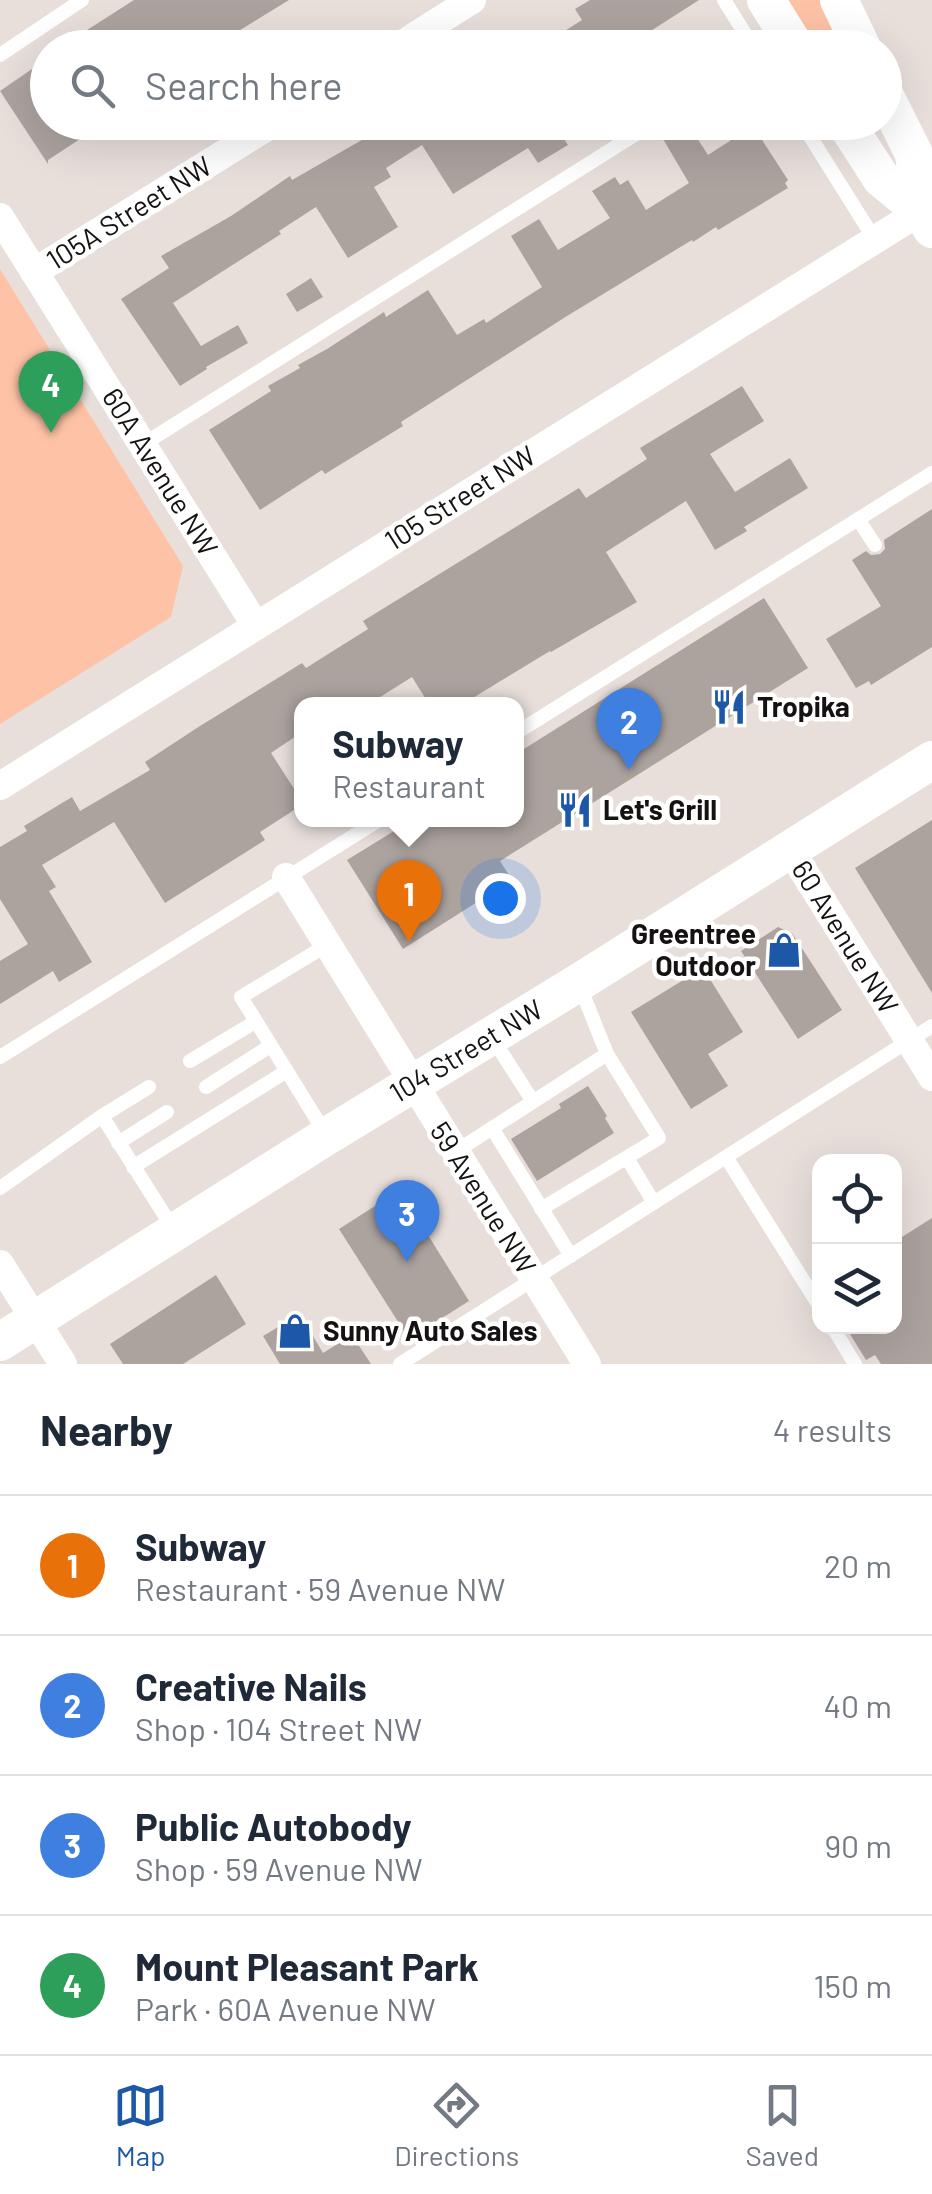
<!DOCTYPE html>
<html lang="en">
<head>
<meta charset="utf-8">
<style>
	:root { --surface:#fff; --page:#f2f2f3; --text:#1f2937; --muted:#747a83; --line:#e0e1e3; --accent:#1c57a8 }
	body { margin:0; font-family:Barlow,sans-serif; background:var(--page); color:var(--text) }
	.controls { position:absolute; right:30px; bottom:30px; display:grid; overflow:hidden; border-radius:20px; box-shadow:0 10px 40px #0002 }
	.controls button { width:90px; height:90px; display:grid; place-items:center; padding:0; border:0; border-bottom:2px solid var(--line); background:var(--surface); color:var(--text); font:50px sans-serif }
	.you { position:absolute; left:500px; top:898px; width:35px; height:35px; margin:-25px; border:8px solid #fff; border-radius:50%; background:#1a73e8; box-shadow:0 0 0 15px #1a73e833 }
	.badge { display:grid; place-items:center; width:65px; height:65px; border-radius:50%; background:var(--accent); color:#fff; font-size:32px; font-weight:700 }
	.pin { position:absolute; translate:-50% -82px; filter:drop-shadow(0 2px 5px #0008) }
	.pin::after { content:''; position:absolute; top:52px; width:35px; height:30px; background:inherit; clip-path:polygon(0 0,100% 0,50% 100%) }
	.popup { position:absolute; left:294px; top:697px; width:230px; height:130px; box-sizing:border-box; display:grid; place-content:center; border-radius:20px; background:var(--surface); filter:drop-shadow(0 2px 8px #0005); font-size:32px; white-space:nowrap; color:var(--muted) }
	.popup b { font-size:38px; color:var(--text) }
	.popup::after { content:''; position:absolute; left:50%; top:100%; margin-left:-20px; border:20px solid transparent; border-top-color:var(--surface) }
	.list { margin:0; padding:0; list-style:none }
	h2 { display:flex; justify-content:space-between; align-items:center; height:130px; margin:0; padding:0 40px; font-size:42px }
	h2 small { font-size:32px; font-weight:400; color:var(--muted) }
	.list li { display:grid; grid-template-columns:65px 1fr auto; gap:30px; align-items:center; box-sizing:border-box; height:140px; padding:0 40px; border-top:2px solid var(--line) }
	.list b { display:block; font-size:38px; white-space:nowrap }
	.list p { margin:0; font-size:32px; white-space:nowrap; color:var(--muted) }
	.list em { font-size:32px; font-style:normal; color:var(--muted) }
	.icon { flex:none; width:55px; height:55px; fill:none; stroke:currentColor; stroke-width:2; stroke-linecap:round; stroke-linejoin:round }
	.map { position:relative; flex:none; width:932px; height:1364px; overflow:hidden }
	.search { position:absolute; background:var(--surface); box-shadow:0 10px 40px #0002; left:30px; right:30px; top:30px; height:110px; display:flex; align-items:center; gap:25px; box-sizing:border-box; padding:0 35px; border-radius:55px; color:var(--muted); font-size:38px }
	.sheet { height:690px; background:var(--surface) }
	nav { display:flex; justify-content:space-around; align-items:center; box-sizing:border-box; height:140px; border-top:2px solid var(--line); background:var(--surface); font-size:28px; color:var(--muted) }
	nav a { display:grid; justify-items:center; gap:5px }
	nav .on { color:var(--accent) }
	.map>svg:first-child { display:block }
</style>
</head>
<body>
<div class="map">
<svg width="932" height="1364" viewBox="0 0 932 1364">
	<rect width="100%" height="100%" fill="#e8dfdb"/>
	<path fill="#fec3a6" d="M 788,0 L 823,0 L 846,47 L 817,47 Z
		M 0,269 L 183,566 L 171,617 L 0,724 Z"/>
	<path fill="#aca39f" d="M 134,0 L 289,0 L 211,48 L 59,48 Z
		M 590,0 L 699,0 L 624,48 L 538,48 L 582,20 L 575,9 Z
		M 32,69 L 48,93 L 48,122 L 106,122 L 48,160 L 48,164 L 0,91 Z
		M 387,122 L 553,122 L 568,145 L 538,163 L 528,148 L 453,194 L 422,145 L 386,168 L 391,177 L 374,187 L 398,227 L 348,258 L 316,207 L 279,231 L 281,234 L 173,303 L 201,346 L 238,325 L 248,343 L 206,367 L 207,369 L 180,386 L 121,299 L 169,268 L 161,256 L 231,216 L 290,176 L 292,180 L 374,133 Z
		M 688,124 L 708,155 L 753,126 L 788,180 L 785,183 L 788,188 L 718,230 L 716,227 L 693,242 L 692,240 L 567,316 L 401,422 L 403,426 L 325,474 L 322,470 L 260,510 L 209,430 L 271,391 L 268,386 L 300,368 L 298,365 L 327,349 L 384,312 L 386,317 L 428,290 L 457,335 L 484,319 L 486,323 L 542,287 L 511,236 L 539,219 L 558,250 L 610,218 L 592,191 L 615,177 L 620,185 L 628,180 L 646,210 L 689,183 L 663,139 Z
		M 311,278 L 323,297 L 297,312 L 286,294 Z
		M 742,386 L 764,421 L 710,454 L 735,492 L 790,458 L 808,488 L 744,527 L 747,531 L 715,550 L 686,501 L 606,552 L 637,602 L 551,652 L 550,651 L 463,704 L 429,704 L 412,677 L 369,704 L 302,704 L 302,732 L 271,753 L 302,801 L 302,805 L 260,832 L 265,840 L 165,903 L 114,822 L 42,865 L 56,887 L 49,891 L 92,962 L 59,982 L 53,971 L 0,1004 L 0,961 L 28,944 L 0,899 L 0,847 L 27,831 L 24,826 L 72,797 L 80,811 L 150,770 L 145,762 L 200,726 L 302,663 L 306,668 L 368,629 L 363,621 L 579,488 L 586,498 L 647,459 L 640,448 Z
		M 932,509 L 932,647 L 871,685 L 869,681 L 856,688 L 826,639 L 881,606 L 852,560 L 866,551 L 871,555 L 880,554 L 885,549 L 884,540 Z
		M 764,598 L 808,668 L 500,861 L 512,880 L 403,949 L 347,860 L 412,820 L 516,820 L 516,754 Z
		M 932,820 L 932,993 L 855,868 Z
		M 778,927 L 792,933 L 842,1010 L 798,1039 L 741,951 Z
		M 703,968 L 743,1032 L 708,1054 L 728,1086 L 691,1109 L 631,1012 Z
		M 588,1086 L 607,1116 L 605,1118 L 614,1133 L 537,1181 L 511,1139 L 561,1108 L 559,1104 Z
		M 400,1190 L 469,1301 L 409,1339 L 339,1229 Z
		M 932,1218 L 932,1364 L 881,1364 L 875,1355 L 866,1360 L 845,1326 L 894,1326 L 894,1242 Z
		M 216,1275 L 246,1324 L 183,1364 L 123,1364 L 110,1344 Z
		M 300,1314 L 323,1353 L 352,1335 L 371,1364 L 280,1364 L 263,1336 Z"/>
	<g fill="none" stroke-linecap="round" stroke-linejoin="round">
		<path stroke="#fff" stroke-width="14" d="M 724,0 L 754,48
			M 0,55 L 82,0
			M 801,122 L 875,240
			M 142,445 L 655,122
			M 858,519 L 875,545
			M 516,733 L 932,473
			M 491,1036 L 532,1100
			M 0,1057 L 379,820
			M 190,1061 L 255,1022
			M 206,1087 L 270,1046
			M 102,1116 L 149,1087
			M 492,1128 L 571,1256
			M 327,1136 L 241,997 L 327,945
			M 118,1143 L 167,1112
			M 455,1152 L 607,1054
			M 726,1157 L 820,1307
			M 627,1158 L 654,1203
			M 133,1167 L 287,1071
			M 0,1188 L 102,1116 L 174,1230
			M 541,1209 L 659,1138 L 607,1054 L 579,984
			M 832,1326 L 855,1364
			M 400,1364 L 932,1026"/>
		<path stroke="#fff" stroke-width="28" d="M 396,48 L 472,0
			M 0,217 L 256,626
			M 34,272 L 275,122
			M 0,786 L 921,211
			M 789,848 L 932,1077
			M 286,877 L 587,1364
			M 0,1264 L 63,1364"/>
		<path stroke="#fff" stroke-width="38" d="M 766,0 L 796,48
			M 839,0 L 862,48
			M 884,94 L 914,154 L 921,211
			M 845,122 L 881,178 L 921,211 L 932,229
			M 0,1342 L 327,1136 L 578,983 L 932,760"/>
	</g>
	<defs>
		<symbol id="restaurant-bare" viewBox="-9 -9 18 18"><path d="M-5-6h1v4h1v-4h1v4h1v-4h1v5L-1.5 .5V6h-2V.5L-5-1ZM5-6V6H3V1.5H1.5Q1.5-4 5-6Z" fill="#1c57a8" stroke="#fff" stroke-width="2.5" paint-order="stroke"/></symbol>
		<symbol id="shop-bare" viewBox="-9 -9 18 18"><path d="M-5-2.5h2.3a2.7 3.5 0 0 1 5.4 0H5L5.5 6h-11ZM-1.5-2.5h3a1.5 2.3 0 0 0-3 0Z" fill="#1c57a8" stroke="#fff" stroke-width="2.5" paint-order="stroke"/></symbol>
	</defs>
	<g fill-rule="evenodd">
		<use href="#restaurant-bare" x="704" y="682" width="50" height="50"/>
		<use href="#restaurant-bare" x="550" y="785" width="50" height="50"/>
		<use href="#shop-bare" x="759" y="925" width="50" height="50"/>
		<use href="#shop-bare" x="270" y="1306" width="50" height="50"/>
	</g>
	<g text-anchor="middle" stroke-width="9" stroke-linejoin="round" paint-order="stroke">
		<g font-size="28" fill="#151211" stroke="#fff">
			<text transform="translate(129 213) rotate(-32)" y="10">105A Street NW</text>
			<text transform="translate(160 472) rotate(58)" y="10">60A Avenue NW</text>
			<text transform="translate(460 498) rotate(-32)" y="10">105 Street NW</text>
			<text transform="translate(845 937) rotate(58)" y="10">60 Avenue NW</text>
			<text transform="translate(466 1051) rotate(-31)" y="10">104 Street NW</text>
			<text transform="translate(483 1198) rotate(58)" y="10">59 Avenue NW</text>
		</g>
		<g font-size="28" font-weight="bold" fill="#151211" stroke="#fff" text-anchor="start">
			<text x="757" y="717">Tropika</text>
			<text x="603" y="820">Let's Grill</text>
			<text x="756" y="944" text-anchor="end">Greentree<tspan x="756" dy="32">Outdoor</tspan></text>
			<text x="323" y="1341">Sunny Auto Sales</text>
		</g>
	</g>
</svg>
<div class="controls">
<button><svg class="icon" aria-label="locate" viewBox="0 0 24 24"><circle cx="12" cy="12" r="6"/><path d="M12 2v4M12 18v4M2 12h4M18 12h4"/></svg></button>
<button><svg class="icon" aria-label="layers" viewBox="0 0 24 24"><path d="M12 4l9 5-9 5-9-5zM3 14l9 5 9-5"/></svg></button>
</div>
<div class="you"></div>
<div class="pin badge" style="left:409px;top:942px;background:#e8710a">1</div>
<div class="popup"><b>Subway</b>Restaurant</div>
<div class="pin badge" style="left:629px;top:770px;background:#3f7fe0">2</div>
<div class="pin badge" style="left:407px;top:1262px;background:#3f7fe0">3</div>
<div class="pin badge" style="left:51px;top:433px;background:#2e9e5b">4</div>
<div class="search"><svg class="icon" aria-label="search" viewBox="0 0 24 24"><circle cx="10" cy="10" r="6"/><path d="M15 15l6 6"/></svg>Search here</div>
</div>
<section class="sheet">
<h2>Nearby<small>4 results</small></h2>
<ul class="list">
<li><span class="badge" style="background:#e8710a">1</span><div><b>Subway</b><p>Restaurant · 59 Avenue NW</p></div><em>20 m</em></li>
<li><span class="badge" style="background:#3f7fe0">2</span><div><b>Creative Nails</b><p>Shop · 104 Street NW</p></div><em>40 m</em></li>
<li><span class="badge" style="background:#3f7fe0">3</span><div><b>Public Autobody</b><p>Shop · 59 Avenue NW</p></div><em>90 m</em></li>
<li><span class="badge" style="background:#2e9e5b">4</span><div><b>Mount Pleasant Park</b><p>Park · 60A Avenue NW</p></div><em>150 m</em></li>
</ul>
</section>
<nav>
<a class="on"><svg class="icon" aria-label="map" viewBox="0 0 24 24"><path d="M3 6l6-2 6 2 6-2v14l-6 2-6-2-6 2zM9 4v14M15 6v14"/></svg>Map</a>
<a><svg class="icon" aria-label="directions" viewBox="0 0 24 24"><path d="M12 3l9 9-9 9-9-9zM9 14v-3h6M13 9l2 2-2 2"/></svg>Directions</a>
<a><svg class="icon" aria-label="saved" viewBox="0 0 24 24"><path d="M7 4h10v16l-5-4-5 4z"/></svg>Saved</a>
</nav>
</body>
</html>
